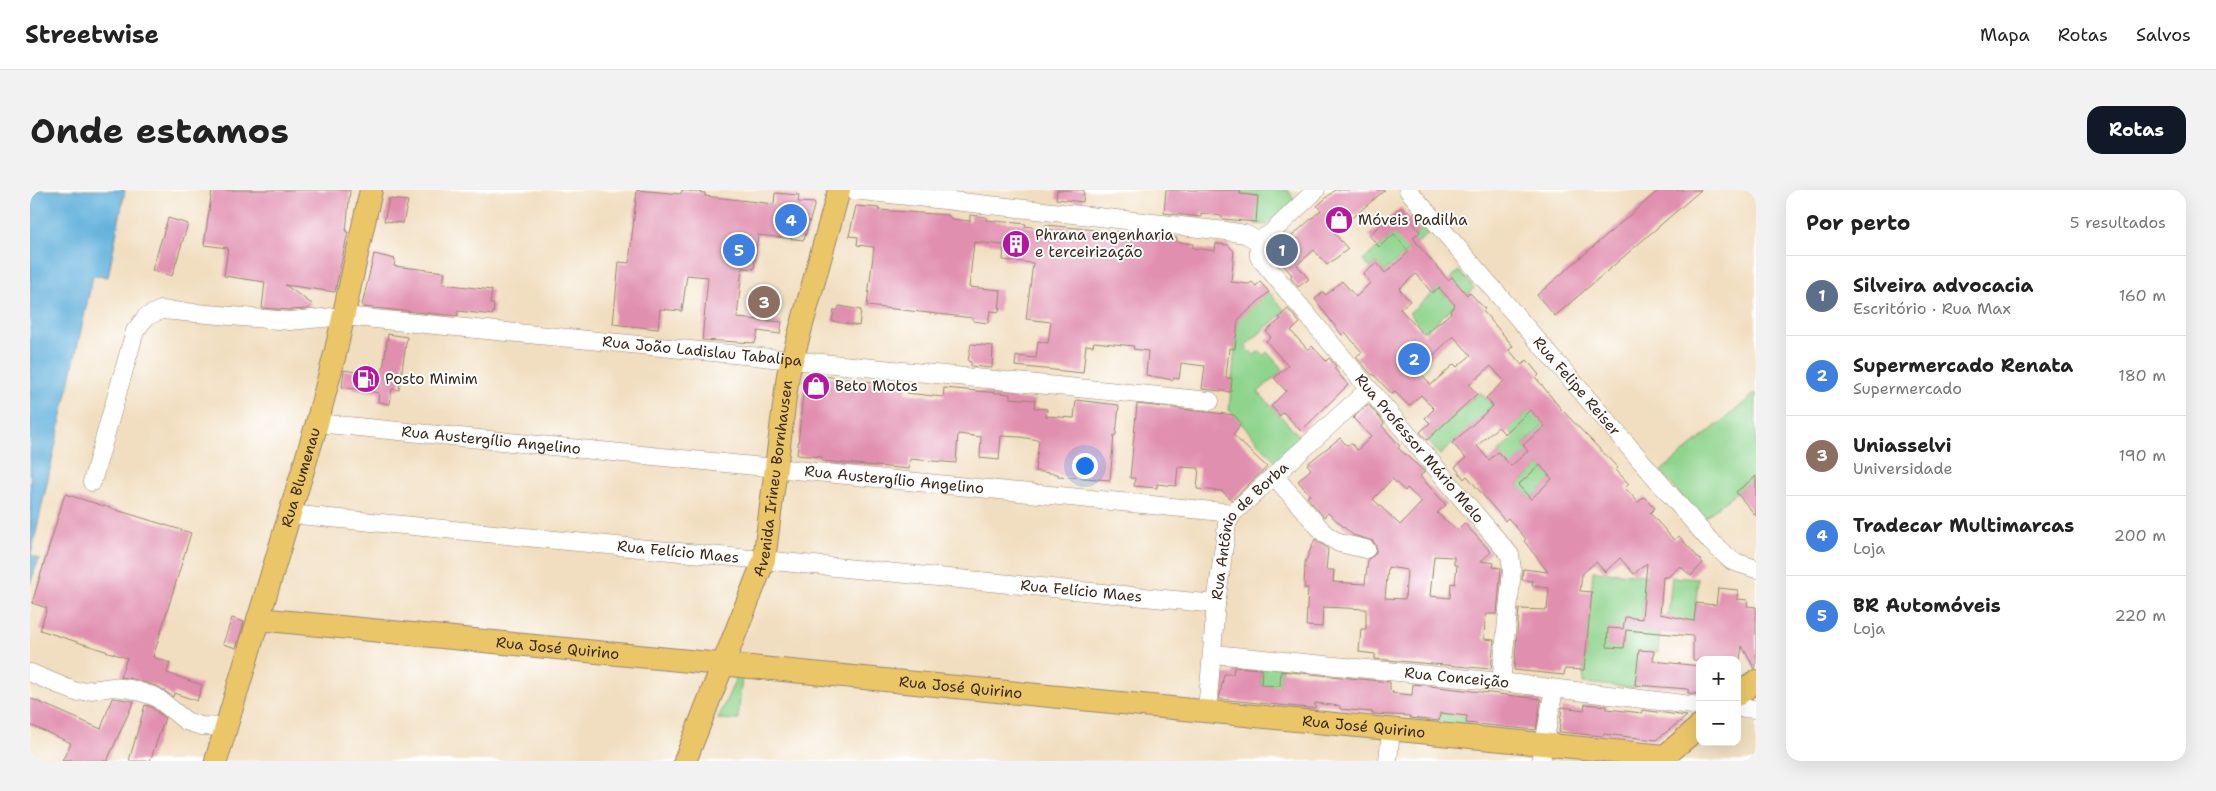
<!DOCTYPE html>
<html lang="pt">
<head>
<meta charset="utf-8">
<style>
	:root { --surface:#fff; --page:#f2f2f2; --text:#222; --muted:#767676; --line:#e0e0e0; --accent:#111827 }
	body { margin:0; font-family:"Shantell Sans",sans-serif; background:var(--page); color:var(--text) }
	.controls { position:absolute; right:15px; bottom:15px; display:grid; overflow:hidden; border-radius:10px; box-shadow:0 5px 20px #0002 }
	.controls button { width:45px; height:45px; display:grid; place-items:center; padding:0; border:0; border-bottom:1px solid var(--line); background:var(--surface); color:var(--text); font:25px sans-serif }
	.you { position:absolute; left:1054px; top:275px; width:18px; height:18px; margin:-12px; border:4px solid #fff; border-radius:50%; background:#1a73e8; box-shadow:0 0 0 8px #1a73e833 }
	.badge { display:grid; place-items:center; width:32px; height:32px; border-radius:50%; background:var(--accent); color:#fff; font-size:16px; font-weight:700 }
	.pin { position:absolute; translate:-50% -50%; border:2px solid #fff; box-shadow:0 1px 5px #0006 }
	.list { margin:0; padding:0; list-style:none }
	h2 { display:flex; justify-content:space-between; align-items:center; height:65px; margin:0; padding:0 20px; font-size:21px }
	h2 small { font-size:16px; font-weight:400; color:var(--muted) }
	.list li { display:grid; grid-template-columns:32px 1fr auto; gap:15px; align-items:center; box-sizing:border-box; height:80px; padding:0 20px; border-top:1px solid var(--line) }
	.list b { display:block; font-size:19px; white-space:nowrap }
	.list p { margin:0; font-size:16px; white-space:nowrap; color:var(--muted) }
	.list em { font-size:16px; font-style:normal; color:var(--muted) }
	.map { position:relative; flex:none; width:1726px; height:571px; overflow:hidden; border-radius:15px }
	header { display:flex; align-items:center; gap:30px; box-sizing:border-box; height:70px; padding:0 25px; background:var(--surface); border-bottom:1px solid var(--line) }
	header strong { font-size:24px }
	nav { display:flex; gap:28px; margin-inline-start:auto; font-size:18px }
	.intro { display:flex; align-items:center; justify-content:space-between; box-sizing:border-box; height:120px; padding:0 30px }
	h1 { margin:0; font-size:35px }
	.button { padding:12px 22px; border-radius:15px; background:var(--accent); color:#fff; font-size:18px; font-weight:700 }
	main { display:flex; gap:30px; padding:0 30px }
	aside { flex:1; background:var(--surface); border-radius:15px; box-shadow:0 5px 20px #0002 }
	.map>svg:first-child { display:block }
</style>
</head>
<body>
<header>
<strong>Streetwise</strong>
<nav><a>Mapa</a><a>Rotas</a><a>Salvos</a></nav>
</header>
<div class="intro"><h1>Onde estamos</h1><a class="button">Rotas</a></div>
<main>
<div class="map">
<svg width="1726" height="571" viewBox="0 0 1726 571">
	<rect width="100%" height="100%" fill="#fff"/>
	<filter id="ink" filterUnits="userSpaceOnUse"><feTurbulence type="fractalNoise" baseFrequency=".02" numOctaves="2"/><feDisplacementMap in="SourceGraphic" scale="10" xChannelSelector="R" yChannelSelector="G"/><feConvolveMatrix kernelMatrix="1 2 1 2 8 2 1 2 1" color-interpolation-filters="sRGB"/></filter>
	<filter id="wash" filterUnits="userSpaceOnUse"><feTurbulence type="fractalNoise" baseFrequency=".0096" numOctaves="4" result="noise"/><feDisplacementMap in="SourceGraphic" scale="20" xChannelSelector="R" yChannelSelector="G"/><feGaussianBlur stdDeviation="1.12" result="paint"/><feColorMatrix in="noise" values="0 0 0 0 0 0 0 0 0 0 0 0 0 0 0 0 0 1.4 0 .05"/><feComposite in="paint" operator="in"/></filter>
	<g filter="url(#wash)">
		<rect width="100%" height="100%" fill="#f1dec0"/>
		<path fill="#8fd48d" stroke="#657f56" d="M 1211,0 L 1258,0 L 1264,10 L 1237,35 L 1225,34 L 1228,6 L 1211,4 Z
			M 1384,27 L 1398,44 L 1354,82 L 1347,73 L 1340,78 L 1333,70 L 1373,36 L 1381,49 L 1389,42 L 1380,30 Z
			M 1429,81 L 1444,98 L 1395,142 L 1379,123 L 1409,98 L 1417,107 L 1429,96 L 1422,87 Z
			M 1239,102 L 1255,121 L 1215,156 L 1224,165 L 1230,161 L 1234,165 L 1237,162 L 1253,180 L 1228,202 L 1272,249 L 1247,273 L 1199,220 L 1209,117 L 1215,123 Z
			M 1450,202 L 1463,216 L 1410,265 L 1397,250 Z
			M 1726,203 L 1726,286 L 1671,331 L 1631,281 Z
			M 1500,220 L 1518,231 L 1493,255 L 1498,261 L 1481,277 L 1468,262 L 1485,247 L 1479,240 Z
			M 1510,275 L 1522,289 L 1501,309 L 1488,295 Z
			M 1563,381 L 1616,385 L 1611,441 L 1630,442 L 1628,462 L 1613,461 L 1607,475 L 1605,498 L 1553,493 Z
			M 1642,387 L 1668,389 L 1664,434 L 1638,426 Z
			M 1232,476 L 1252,477 L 1249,502 L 1241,496 L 1231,495 Z
			M 707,486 L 712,486 L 708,530 L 688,529 Z
			M 1438,517 L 1436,538 L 1409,535 L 1410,523 L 1435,525 Z"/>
		<path fill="#62b1dc" stroke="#4e6e7d" d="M 0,0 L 95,0 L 78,87 L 63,86 L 1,365 L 9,369 L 0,394 Z"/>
		<g id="blocks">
			<path fill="#e18faf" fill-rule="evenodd" d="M 182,0 L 320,0 L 316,42 L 318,42 L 305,102 L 255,95 L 282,114 L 278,119 L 260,120 L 232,118 L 235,92 L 194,86 L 198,58 L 174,55 Z
				M 607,0 L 651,4 L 652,0 L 675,3 L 675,6 L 744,14 L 745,3 L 769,5 L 768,12 L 785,13 L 774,50 L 728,45 L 724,79 L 712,78 L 707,128 L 752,132 L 750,144 L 728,141 L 725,153 L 672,150 L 678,87 L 657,85 L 652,121 L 630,119 L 628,139 L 583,134 L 589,72 L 599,73 Z
				M 1027,0 L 1054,0 L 1053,12 L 1026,9 Z
				M 1136,0 L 1211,0 L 1210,4 L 1228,6 L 1226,32 L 1192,29 L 1192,26 L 1171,23 L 1171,27 L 1134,23 Z
				M 1305,0 L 1355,0 L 1304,43 L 1318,59 L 1297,75 L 1284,60 L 1267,75 L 1279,89 L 1268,97 L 1260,87 L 1262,85 L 1243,63 L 1291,20 L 1287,16 Z
				M 1629,0 L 1671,0 L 1525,126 L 1507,105 Z
				M 359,9 L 378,11 L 373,33 L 354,31 Z
				M 826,16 L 849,18 L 848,20 L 918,25 L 921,29 L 940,31 L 940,25 L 956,27 L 956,30 L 996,34 L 995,36 L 1015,39 L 1016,35 L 1147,48 L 1147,52 L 1163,54 L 1163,58 L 1185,61 L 1186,54 L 1198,55 L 1204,61 L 1201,92 L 1219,94 L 1222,92 L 1226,96 L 1230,92 L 1239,102 L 1208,130 L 1205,159 L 1199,158 L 1196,188 L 1202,188 L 1201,202 L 1172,199 L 1175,176 L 1151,173 L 1149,189 L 1144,188 L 1143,190 L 1116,185 L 1118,161 L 1103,159 L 1104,156 L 1064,152 L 1063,156 L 1056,155 L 1053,183 L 985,176 L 986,166 L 1006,168 L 1008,151 L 1018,153 L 1021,132 L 996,129 L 1003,73 L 973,70 L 974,55 L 944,52 L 939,97 L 971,100 L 969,122 L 960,121 L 958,133 L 943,131 L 943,128 L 837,116 L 844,57 L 827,55 L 828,47 L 819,46 Z
				M 1371,17 L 1390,42 L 1383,47 L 1389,56 L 1418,90 L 1422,87 L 1437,105 L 1439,102 L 1455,119 L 1453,121 L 1483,156 L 1479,160 L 1492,175 L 1497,170 L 1509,185 L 1506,188 L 1531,219 L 1588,278 L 1586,280 L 1599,294 L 1595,298 L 1608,312 L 1614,307 L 1625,318 L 1620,323 L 1644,350 L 1649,346 L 1673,373 L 1661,386 L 1650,376 L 1638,387 L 1633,387 L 1630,424 L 1664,431 L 1666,413 L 1686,415 L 1688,398 L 1708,400 L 1707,409 L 1718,410 L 1717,416 L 1726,417 L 1726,478 L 1724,478 L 1712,456 L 1710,470 L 1663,470 L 1663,446 L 1596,440 L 1594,458 L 1577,457 L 1578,438 L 1593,439 L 1595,427 L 1612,429 L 1617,373 L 1604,384 L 1590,368 L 1575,382 L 1566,372 L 1552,384 L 1550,401 L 1562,402 L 1554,480 L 1535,479 L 1534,485 L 1484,480 L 1489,419 L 1517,420 L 1519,398 L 1502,396 L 1503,391 L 1492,390 L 1493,379 L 1518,382 L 1494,351 L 1496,349 L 1478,328 L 1475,331 L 1437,286 L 1434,289 L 1425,277 L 1436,268 L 1422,253 L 1463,216 L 1456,208 L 1474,191 L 1461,176 L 1439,195 L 1447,204 L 1397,250 L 1390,242 L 1400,233 L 1395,228 L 1404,219 L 1391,205 L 1379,216 L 1365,202 L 1362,204 L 1343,184 L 1342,185 L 1326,167 L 1332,162 L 1315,142 L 1312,145 L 1304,135 L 1285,109 L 1293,102 L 1296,105 L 1312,91 L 1326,107 L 1340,93 L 1333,84 L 1347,73 L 1355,83 L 1379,62 L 1364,44 L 1349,57 L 1339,45 ZM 1386,84 L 1402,103 L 1409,98 L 1425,115 L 1420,121 L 1421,123 L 1394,145 L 1370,119 L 1380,111 L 1369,99 ZM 1423,146 L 1441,165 L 1427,177 L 1424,174 L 1401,195 L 1388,180 ZM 1500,220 L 1515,236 L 1493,255 L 1498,261 L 1481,276 L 1468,262 L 1459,270 L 1447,256 L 1468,237 L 1475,244 ZM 1510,275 L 1522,289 L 1501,309 L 1488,295 Z
				M 138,28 L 158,34 L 142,86 L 122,80 Z
				M 344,64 L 365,69 L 364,76 L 415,82 L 413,94 L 462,100 L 460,114 L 464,114 L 463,125 L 428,121 L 428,126 L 333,117 L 332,115 Z
				M 809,116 L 831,120 L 829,136 L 802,131 L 804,120 L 808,120 Z
				M 1258,119 L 1270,133 L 1261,141 L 1278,160 L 1282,156 L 1296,171 L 1299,168 L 1306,176 L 1304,178 L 1318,195 L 1271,241 L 1253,222 L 1250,226 L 1241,216 L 1256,201 L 1244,188 L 1258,176 L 1236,151 L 1241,147 L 1236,141 L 1251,129 L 1249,127 Z
				M 358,144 L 377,147 L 369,200 L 362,199 L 360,214 L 348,212 L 349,203 L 312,197 L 314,180 L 352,186 Z
				M 941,154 L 963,156 L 962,178 L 941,176 L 941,172 L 938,171 Z
				M 775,184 L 877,196 L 876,203 L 913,207 L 914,198 L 980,204 L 980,208 L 1005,210 L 1004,218 L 1017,219 L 1016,226 L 1044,228 L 1046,210 L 1089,215 L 1086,245 L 1084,245 L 1080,290 L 1028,286 L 1028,284 L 1005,281 L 1009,250 L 990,247 L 971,246 L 969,270 L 950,268 L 951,247 L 928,244 L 926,273 L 880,269 L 879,279 L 792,271 L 792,267 L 767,265 Z
				M 1107,214 L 1204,225 L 1211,233 L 1203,245 L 1237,277 L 1202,310 L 1192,301 L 1167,299 L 1169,278 L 1148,277 L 1146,296 L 1127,294 L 1127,298 L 1104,296 L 1105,288 L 1100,288 Z
				M 1338,214 L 1354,233 L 1352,236 L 1370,256 L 1368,258 L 1395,282 L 1390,286 L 1416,315 L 1407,323 L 1427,340 L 1434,333 L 1461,362 L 1451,371 L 1464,373 L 1463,377 L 1471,378 L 1467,424 L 1457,424 L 1455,430 L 1454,449 L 1464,450 L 1461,479 L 1345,469 L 1345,464 L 1329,462 L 1331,439 L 1336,439 L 1336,419 L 1293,417 L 1292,437 L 1276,436 L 1278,398 L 1274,398 L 1275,372 L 1285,349 L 1298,359 L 1296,380 L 1304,380 L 1303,392 L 1335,394 L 1338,369 L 1343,366 L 1346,362 L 1346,356 L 1343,351 L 1323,345 L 1298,323 L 1294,327 L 1277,307 L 1280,305 L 1268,291 L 1281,279 L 1277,274 L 1310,248 L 1316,255 L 1322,254 L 1327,260 L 1341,247 L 1323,228 ZM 1362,289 L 1375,301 L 1377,298 L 1392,312 L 1370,335 L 1343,309 ZM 1404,366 L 1424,367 L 1424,375 L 1427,375 L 1425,394 L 1421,393 L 1420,408 L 1400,406 ZM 1358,377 L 1377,380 L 1375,409 L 1355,408 Z
				M 1726,286 L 1726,326 L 1706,302 Z
				M 35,304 L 161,343 L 123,467 L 140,473 L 137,483 L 172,495 L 167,511 L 144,503 L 143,507 L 129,497 L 104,489 L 90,487 L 97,468 L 10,440 L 17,418 L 2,413 Z
				M 202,428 L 214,432 L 206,458 L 193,454 Z
				M 1609,460 L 1624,461 L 1623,471 L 1670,476 L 1670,504 L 1658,503 L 1658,499 L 1605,495 Z
				M 1204,477 L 1232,479 L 1231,495 L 1250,496 L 1251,481 L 1360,492 L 1360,500 L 1363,501 L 1362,503 L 1382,505 L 1383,494 L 1511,509 L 1506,540 L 1436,533 L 1437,526 L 1410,523 L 1409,531 L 1380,528 L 1380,526 L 1342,524 L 1342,522 L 1310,519 L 1310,516 L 1285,513 L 1285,518 L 1279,518 L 1189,509 L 1194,484 L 1203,484 Z
				M 0,508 L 71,539 L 82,508 L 104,511 L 77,571 L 32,571 L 41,553 L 0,535 Z
				M 1555,514 L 1577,516 L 1577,519 L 1612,523 L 1612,520 L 1657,526 L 1626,550 L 1574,544 L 1573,546 L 1529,542 L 1532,517 L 1554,520 Z
				M 115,515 L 121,517 L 135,528 L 120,571 L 99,571 Z"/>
		</g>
	</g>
	<g filter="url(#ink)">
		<use href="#blocks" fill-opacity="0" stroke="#96846f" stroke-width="1"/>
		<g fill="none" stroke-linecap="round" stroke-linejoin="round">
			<defs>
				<g id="minor">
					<path d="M 823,0 L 1196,41 L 1215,44 L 1228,51 L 1241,43 L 1286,0"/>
					<path id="s1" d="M 1378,0 L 1680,351 L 1702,371 L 1726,379"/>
					<path id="s2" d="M 1228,51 L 1229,67 L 1339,199 L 1480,365 L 1482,380 L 1471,492"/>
					<path id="s3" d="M 287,233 L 1203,323"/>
					<path d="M 1245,287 L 1295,344 L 1309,353 L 1336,359"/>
					<path id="s4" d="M 62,292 L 105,141 L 116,127 L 131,120 L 260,131 L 314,126 L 1180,211"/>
					<path id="s5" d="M 259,324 L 1186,414"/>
					<path id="s6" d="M 1183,464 L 1471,492 L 1670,516"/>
					<path d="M 1,483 L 46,502 L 83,497 L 101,499 L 126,507 L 156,531 L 171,536 L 196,537"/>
					<path d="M 1707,518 L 1726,519"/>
					<path id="s7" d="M 1177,521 L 1186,414 L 1197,334 L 1203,323 L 1339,199"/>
					<path d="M 1358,571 L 1361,540"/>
					<path d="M 1511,571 L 1524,499"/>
				</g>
				<g id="major">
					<path id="s8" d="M 228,429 L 1635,566"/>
					<path d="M 1707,505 L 1726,491"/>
					<path id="s9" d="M 186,571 L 287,233 L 306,160 L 341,0"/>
					<path id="s10" d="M 655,571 L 734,370 L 758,185 L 809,0"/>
					<path d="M 1629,571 L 1670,536"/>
				</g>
			</defs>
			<use href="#minor" stroke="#96846f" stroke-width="19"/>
			<use href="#major" stroke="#96846f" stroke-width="24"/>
			<use href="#minor" stroke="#fff" stroke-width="18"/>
			<use href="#major" stroke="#ebc669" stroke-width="22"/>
		</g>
	</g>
	<defs>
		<symbol id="shop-disc" viewBox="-11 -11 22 22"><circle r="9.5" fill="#b5179e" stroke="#fff"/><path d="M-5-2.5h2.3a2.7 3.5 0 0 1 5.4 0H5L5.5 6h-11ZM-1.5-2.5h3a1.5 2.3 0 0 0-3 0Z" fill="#fff"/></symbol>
		<symbol id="building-disc" viewBox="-11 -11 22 22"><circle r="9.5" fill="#b5179e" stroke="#fff"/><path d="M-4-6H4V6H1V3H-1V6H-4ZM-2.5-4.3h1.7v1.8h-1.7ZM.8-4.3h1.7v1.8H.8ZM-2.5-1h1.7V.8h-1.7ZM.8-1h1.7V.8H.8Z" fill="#fff"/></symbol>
		<symbol id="fuel-disc" viewBox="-11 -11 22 22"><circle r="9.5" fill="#b5179e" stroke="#fff"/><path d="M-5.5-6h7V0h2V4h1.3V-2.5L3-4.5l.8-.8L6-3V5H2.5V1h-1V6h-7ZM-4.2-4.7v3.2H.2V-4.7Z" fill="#fff"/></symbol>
	</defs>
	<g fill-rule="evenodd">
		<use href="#shop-disc" x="1293" y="14" width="32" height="32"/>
		<use href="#building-disc" x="970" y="38" width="32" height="32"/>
		<use href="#fuel-disc" x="320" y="173" width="32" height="32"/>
		<use href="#shop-disc" x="770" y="180" width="32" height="32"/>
	</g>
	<g text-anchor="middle" stroke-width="4" stroke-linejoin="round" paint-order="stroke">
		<g font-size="15" fill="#3b2a1e" stroke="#fff" text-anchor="start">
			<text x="1328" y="35">Móveis Padilha</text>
			<text x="1005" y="50">Phrana engenharia<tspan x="1005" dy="17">e terceirização</tspan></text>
			<text x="355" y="194">Posto Mimim</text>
			<text x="805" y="201">Beto Motos</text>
		</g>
		<g font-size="15" fill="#3b2a1e" stroke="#fff">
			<text dy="5" stroke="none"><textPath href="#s4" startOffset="735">Rua João Ladislau Tabalipa</textPath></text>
			<text dy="5" stroke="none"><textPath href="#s1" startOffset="259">Rua Felipe Reiser</textPath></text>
			<text dy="5" stroke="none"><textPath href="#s3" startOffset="175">Rua Austergílio Angelino</textPath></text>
			<text dy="5" stroke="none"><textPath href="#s2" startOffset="266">Rua Professor Mário Melo</textPath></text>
			<text dy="5" stroke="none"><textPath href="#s9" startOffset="296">Rua Blumenau</textPath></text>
			<text dy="5" stroke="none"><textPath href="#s10" startOffset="298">Avenida Irineu Bornhausen</textPath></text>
			<text dy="5" stroke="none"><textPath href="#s3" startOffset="580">Rua Austergílio Angelino</textPath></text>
			<text dy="5" stroke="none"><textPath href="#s7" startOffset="192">Rua Antônio de Borba</textPath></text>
			<text dy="5" stroke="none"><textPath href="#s5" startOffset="391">Rua Felício Maes</textPath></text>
			<text dy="5" stroke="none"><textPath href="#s5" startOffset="796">Rua Felício Maes</textPath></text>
			<text dy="5" stroke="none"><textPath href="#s8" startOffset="301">Rua José Quirino</textPath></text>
			<text dy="5" stroke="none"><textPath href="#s6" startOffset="245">Rua Conceição</textPath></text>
			<text dy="5" stroke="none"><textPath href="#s8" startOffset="706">Rua José Quirino</textPath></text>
			<text dy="5" stroke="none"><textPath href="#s8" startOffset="1111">Rua José Quirino</textPath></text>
		</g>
	</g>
</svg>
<div class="controls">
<button>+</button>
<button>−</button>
</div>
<div class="you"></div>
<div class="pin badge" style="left:1252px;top:60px;background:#5c6f8a">1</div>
<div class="pin badge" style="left:1384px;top:169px;background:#3f7fe0">2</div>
<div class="pin badge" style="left:734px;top:112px;background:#8d6e63">3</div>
<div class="pin badge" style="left:761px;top:30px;background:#3f7fe0">4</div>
<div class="pin badge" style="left:709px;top:60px;background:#3f7fe0">5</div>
</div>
<aside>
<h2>Por perto<small>5 resultados</small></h2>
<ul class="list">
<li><span class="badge" style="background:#5c6f8a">1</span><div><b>Silveira advocacia</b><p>Escritório · Rua Max</p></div><em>160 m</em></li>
<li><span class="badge" style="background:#3f7fe0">2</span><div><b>Supermercado Renata</b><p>Supermercado</p></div><em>180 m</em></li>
<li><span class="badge" style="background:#8d6e63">3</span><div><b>Uniasselvi</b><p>Universidade</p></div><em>190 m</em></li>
<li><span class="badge" style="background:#3f7fe0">4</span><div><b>Tradecar Multimarcas</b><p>Loja</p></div><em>200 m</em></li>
<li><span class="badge" style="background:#3f7fe0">5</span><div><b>BR Automóveis</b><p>Loja</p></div><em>220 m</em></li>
</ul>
</aside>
</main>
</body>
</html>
